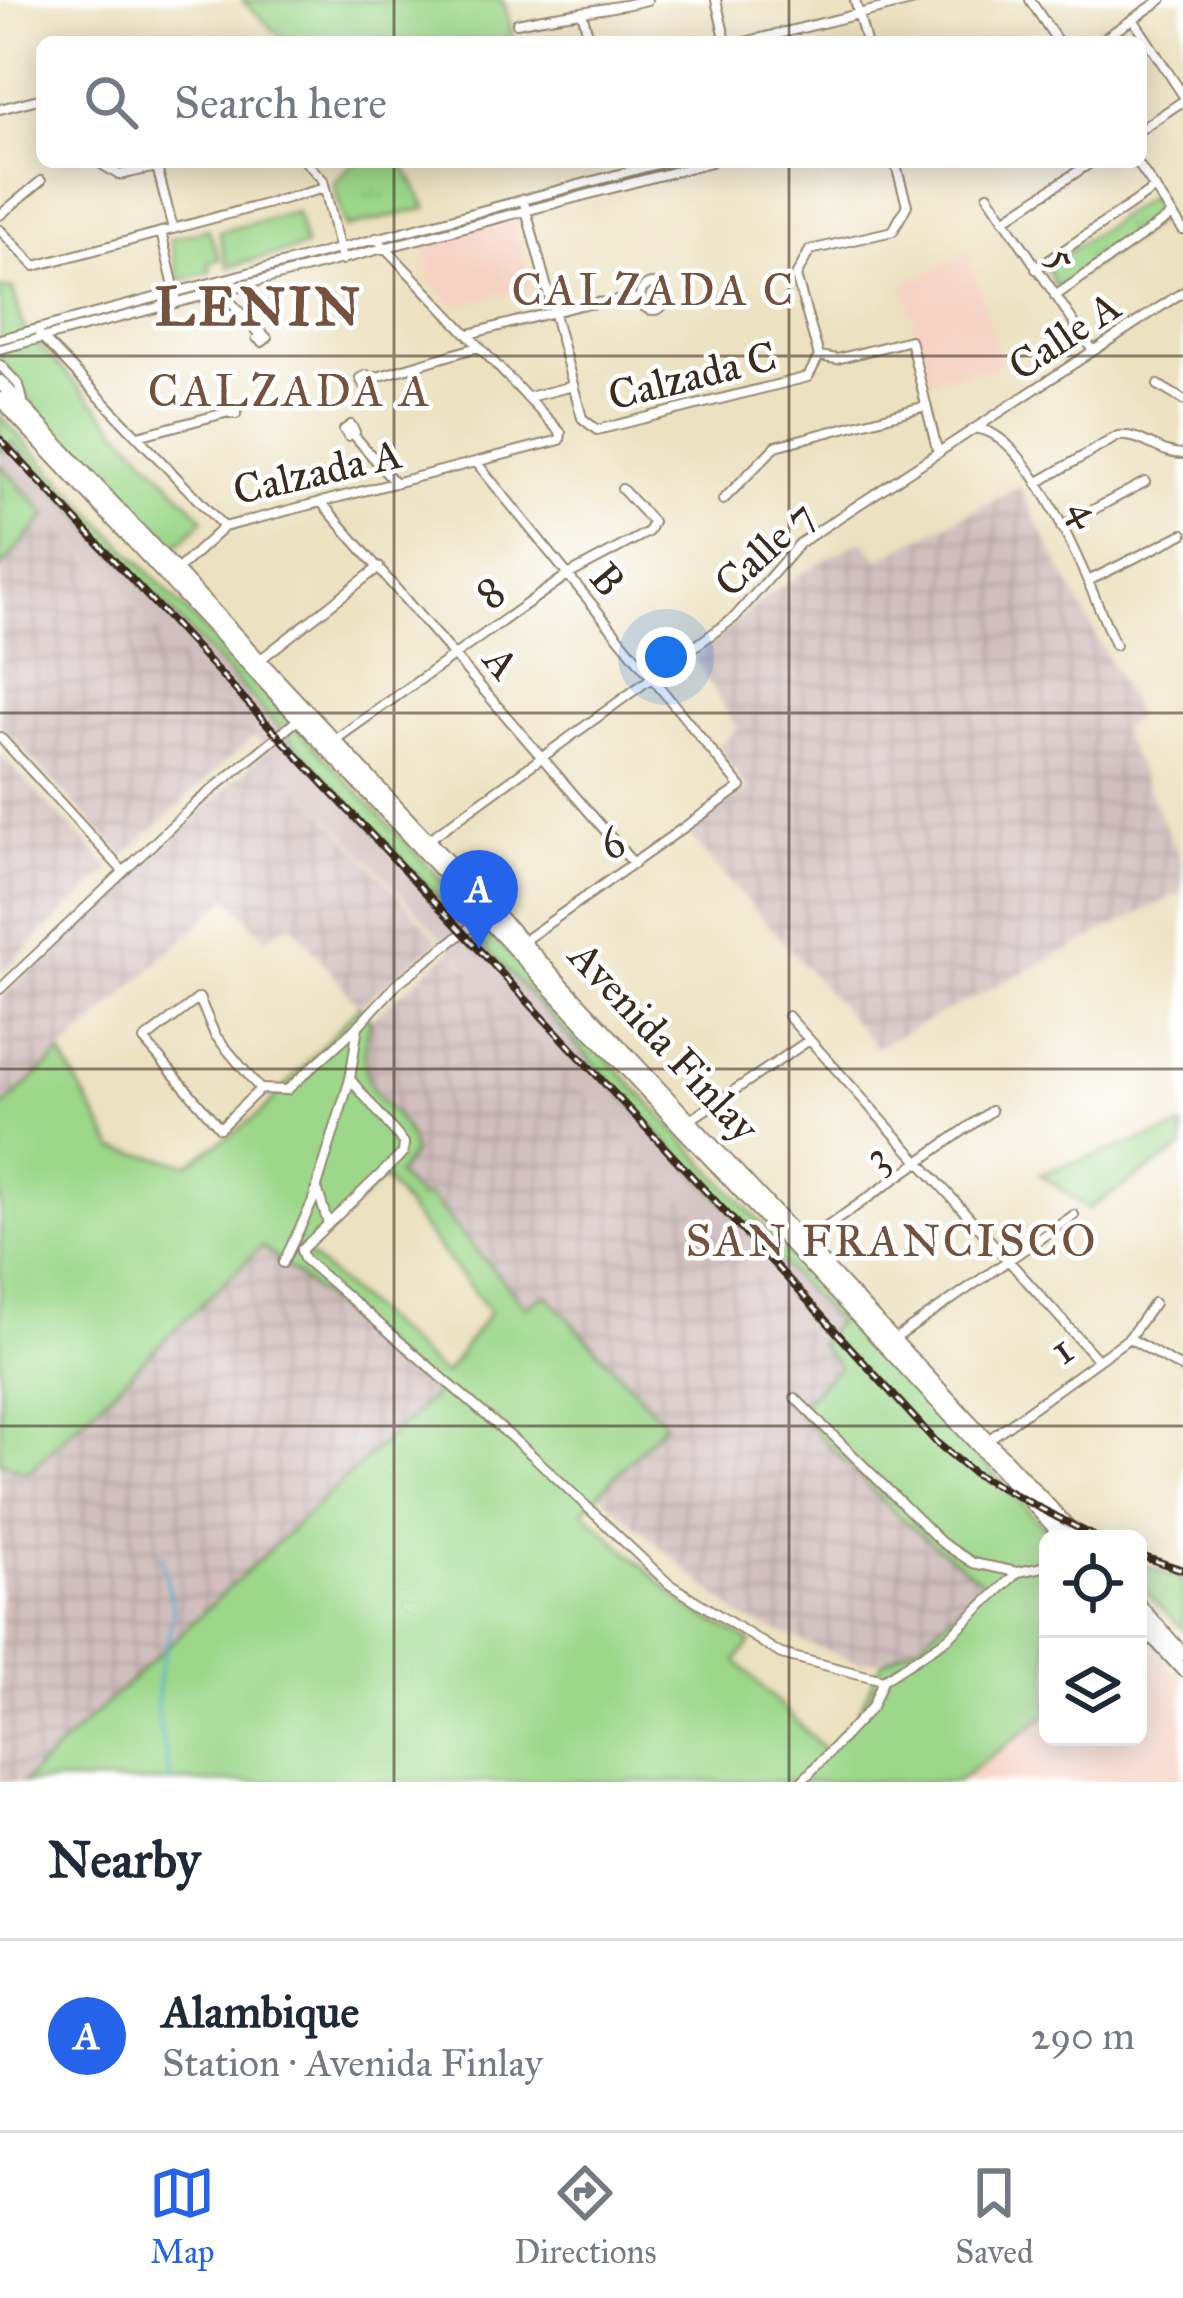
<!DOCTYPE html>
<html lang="en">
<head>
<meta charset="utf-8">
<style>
	:root { --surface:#fff; --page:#f2f2f3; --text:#1f2937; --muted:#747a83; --line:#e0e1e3; --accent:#2563eb }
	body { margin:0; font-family:"IM FELL Great Primer",serif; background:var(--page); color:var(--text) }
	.controls { position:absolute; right:36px; bottom:36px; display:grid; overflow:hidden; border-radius:18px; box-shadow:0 6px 30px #0003 }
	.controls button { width:108px; height:108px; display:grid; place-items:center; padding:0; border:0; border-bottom:3px solid var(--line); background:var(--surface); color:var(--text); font:60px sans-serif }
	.you { position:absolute; left:666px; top:657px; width:42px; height:42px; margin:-30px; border:9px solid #fff; border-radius:50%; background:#1a73e8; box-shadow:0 0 0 18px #1a73e833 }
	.badge { display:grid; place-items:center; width:78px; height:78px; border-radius:50%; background:var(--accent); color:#fff; font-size:39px; font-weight:700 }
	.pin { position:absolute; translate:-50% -99px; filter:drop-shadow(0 3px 6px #0008) }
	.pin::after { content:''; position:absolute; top:63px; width:42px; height:36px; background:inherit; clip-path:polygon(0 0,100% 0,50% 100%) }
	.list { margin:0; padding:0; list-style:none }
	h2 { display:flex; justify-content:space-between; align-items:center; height:156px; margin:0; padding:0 48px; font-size:51px }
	h2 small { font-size:39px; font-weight:400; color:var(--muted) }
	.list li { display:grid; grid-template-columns:78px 1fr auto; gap:36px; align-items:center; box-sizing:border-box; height:192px; padding:0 48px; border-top:3px solid var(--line) }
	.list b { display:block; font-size:45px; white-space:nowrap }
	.list p { margin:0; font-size:39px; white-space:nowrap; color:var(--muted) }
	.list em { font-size:39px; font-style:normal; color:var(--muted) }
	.icon { flex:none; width:66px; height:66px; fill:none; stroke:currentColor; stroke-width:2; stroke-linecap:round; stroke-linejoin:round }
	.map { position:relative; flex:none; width:1183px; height:1782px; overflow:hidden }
	.search { position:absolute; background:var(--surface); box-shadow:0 6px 30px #0003; left:36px; right:36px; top:36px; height:132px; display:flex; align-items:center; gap:30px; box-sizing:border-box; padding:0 42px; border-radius:18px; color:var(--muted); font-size:45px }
	.sheet { height:348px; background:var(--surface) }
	nav { display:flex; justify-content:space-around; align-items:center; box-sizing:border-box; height:168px; border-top:3px solid var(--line); background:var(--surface); font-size:33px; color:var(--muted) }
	nav a { display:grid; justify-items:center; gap:6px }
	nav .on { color:var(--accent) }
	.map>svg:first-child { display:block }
</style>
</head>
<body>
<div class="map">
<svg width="1183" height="1782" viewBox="0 0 1183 1782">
	<defs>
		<pattern id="industrial-grid" width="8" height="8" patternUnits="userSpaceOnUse" patternTransform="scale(3)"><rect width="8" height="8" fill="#d1bfbe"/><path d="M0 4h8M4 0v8" fill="none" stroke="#b4a4a3"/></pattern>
		<pattern id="park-tufts" width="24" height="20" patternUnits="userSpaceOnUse" patternTransform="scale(3)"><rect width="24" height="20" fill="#9cd78a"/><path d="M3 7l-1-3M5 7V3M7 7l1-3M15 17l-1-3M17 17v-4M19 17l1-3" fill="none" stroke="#87b977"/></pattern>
	</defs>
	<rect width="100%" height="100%" fill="#fff"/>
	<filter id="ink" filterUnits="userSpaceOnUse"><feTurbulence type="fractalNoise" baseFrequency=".00833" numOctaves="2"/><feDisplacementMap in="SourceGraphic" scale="24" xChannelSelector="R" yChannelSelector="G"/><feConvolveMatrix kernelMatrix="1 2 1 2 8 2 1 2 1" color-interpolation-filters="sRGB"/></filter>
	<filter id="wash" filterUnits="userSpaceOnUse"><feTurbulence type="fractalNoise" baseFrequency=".004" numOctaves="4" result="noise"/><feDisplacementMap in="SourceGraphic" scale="48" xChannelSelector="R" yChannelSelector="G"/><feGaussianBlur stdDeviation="2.7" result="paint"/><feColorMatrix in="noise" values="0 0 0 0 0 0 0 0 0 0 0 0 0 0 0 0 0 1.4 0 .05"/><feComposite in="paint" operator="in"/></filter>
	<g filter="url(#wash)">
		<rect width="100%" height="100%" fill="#ece1c0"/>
		<path fill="#f6d2c4" d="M 515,219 L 532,286 L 455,306 L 433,283 L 422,242 Z
			M 969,251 L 1001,368 L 928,379 L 904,285 Z
			M 1138,1635 L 1183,1683 L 1183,1782 L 956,1782 L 1048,1714 L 1048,1737 L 1138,1737 Z"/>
		<path fill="url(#industrial-grid)" d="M 1019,487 L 1137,716 L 1120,730 L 1183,864 L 1183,891 L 876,1047 L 687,833 L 748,789 L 717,746 L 738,729 L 693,657 L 770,594 L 824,560 L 863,540 L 879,559 Z
			M 47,515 L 254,736 L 124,856 L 0,725 L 0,569 Z
			M 267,750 L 439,941 L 359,1006 L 291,922 L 266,938 L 228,897 L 0,1110 L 0,999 Z
			M 0,755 L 111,869 L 0,973 Z
			M 452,950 L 840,1366 L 795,1410 L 790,1407 L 897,1516 L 985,1582 L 904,1655 L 860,1663 L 741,1617 L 598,1492 L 665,1423 L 547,1295 L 527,1308 L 428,1195 L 420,1200 L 397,1175 L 413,1153 L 411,1141 L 367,1085 L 362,1055 L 370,1020 Z
			M 262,1246 L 436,1393 L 23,1782 L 0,1782 L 0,1462 L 28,1472 Z"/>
		<path fill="#d1bfbe" d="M 11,441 L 836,1322 L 819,1344 L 0,463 L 0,454 Z"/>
		<path fill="#9cd78a" stroke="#6c8054" stroke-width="3" fill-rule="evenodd" d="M 242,0 L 503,0 L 513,36 L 491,42 L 287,42 Z
			M 296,212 L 305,247 L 228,267 L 219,232 Z
			M 0,288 L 13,289 L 24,329 L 204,519 L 171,552 L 35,408 L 0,358 Z
			M 0,416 L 439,877 L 1055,1539 L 1048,1539 L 1048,1714 L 956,1782 L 23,1782 L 436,1393 L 262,1246 L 28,1472 L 0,1462 L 0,1110 L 61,1054 L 115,1149 L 189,1164 L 260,1114 L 359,1006 L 370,1020 C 348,1113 405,1094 413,1153 L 397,1175 L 420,1199 L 428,1195 L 526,1307 L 546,1294 L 665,1423 L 583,1511 L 689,1608 L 751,1642 L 736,1661 L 826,1751 L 856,1718 L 882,1662 L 920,1643 L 984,1583 L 897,1516 L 795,1410 L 839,1367 L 819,1344 L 836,1322 L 12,442 L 0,454 ZM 383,1178 L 490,1312 L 444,1375 L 306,1253 Z
			M 0,464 L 47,515 L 0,569 Z
			M 1183,1127 L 1183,1148 L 1088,1209 L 1040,1174 Z
			M 1138,1564 L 1183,1580 L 1183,1629 L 1138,1584 Z"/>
		<path fill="url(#park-tufts)" stroke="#6c8054" stroke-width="3" d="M 354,162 L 402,162 L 427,208 L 345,228 L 334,184 Z
			M 1150,196 L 1164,217 L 1063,286 L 1054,286 L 1047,266 Z
			M 208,229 L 220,259 L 209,262 L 211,272 L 180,280 L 170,239 Z"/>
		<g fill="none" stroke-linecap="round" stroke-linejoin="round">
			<path stroke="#51b1d0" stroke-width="3" d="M 161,1555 L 174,1613 L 159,1675 L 157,1713 L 171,1782"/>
		</g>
	</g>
	<g filter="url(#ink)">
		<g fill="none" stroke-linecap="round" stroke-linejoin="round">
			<defs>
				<path id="minor" d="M 716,0 L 726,42
					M 855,0 L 866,42
					M 1030,0 L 1058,42
					M 583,16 L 590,42
					M 1133,19 L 1183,95
					M 517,23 C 561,13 603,11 647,0
					M 745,42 L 915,0
					M 1099,42 L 1161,0
					M 0,109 L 42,98
					M 1141,129 L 1183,101
					M 98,162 L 119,175 L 157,167 L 173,229
					M 306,162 L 323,180 L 342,260
					M 1137,162 L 1183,230
					M 988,195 L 1093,351
					M 523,199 L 582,418 L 597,430 L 808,377 L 819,356 L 796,276 L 810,250 L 893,231 L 907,205 L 895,162
					M 0,215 L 41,181
					M 1004,220 L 1092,162
					M 0,230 L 35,266 L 325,188
					M 161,232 L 176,295
					M 1036,269 L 1155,188
					M640 297a13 13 0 1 1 26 0a13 13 0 1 1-26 0Z
					M 222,292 L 259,334
					M 1055,296 L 1172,215
					M 262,333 L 267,338 L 262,342 L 257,338 Z
					M 469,334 L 580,305 L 640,298
					M 40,335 L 224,527
					M 0,339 L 665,162
					M 0,349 L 711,162
					M 819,356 L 837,359 L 910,340 L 938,453
					M 0,365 L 19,385 L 23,401
					M 367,375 L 370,383 L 364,386 L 360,378 Z
					M 370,379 L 478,347
					M 1158,385 L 1183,400
					M 529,397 L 573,386
					M 231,407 L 237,408 L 236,414 L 230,413 Z
					M 351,425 L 355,432 L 348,436 L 344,430 Z
					M 979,429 C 1035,437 1093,595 1115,645
					M 354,435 L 395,483
					M 138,436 L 229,412
					M 476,462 L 741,787 L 522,942
					M 1037,483 L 1118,436 C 1141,433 1159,454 1183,454
					M 723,500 L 776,446 L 926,406
					M 321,502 L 634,864
					M 1061,527 L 1145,482
					M 176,571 L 224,527 L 560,440 L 561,433 L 376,238
					M 1088,581 L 1183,534
					M 257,662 L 379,567
					M 0,737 L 123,871
					M 332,742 L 566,576 L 648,532 L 653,522 L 622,489
					M 424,843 L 734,618 L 800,543 L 1183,292
					M 0,989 L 196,803 L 300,718
					M 788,1016 L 1098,1360
					M 350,1079 L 404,1143 L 403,1153 L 301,1250 L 304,1259 L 532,1455 L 669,1584 L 781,1654 L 883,1680 L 948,1638 L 1018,1572 L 1048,1566
					M 260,1089 L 220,1128 L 144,1040 L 199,998 L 215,1035 L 260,1089 L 287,1090 L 358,1026
					M 690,1120 L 808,1041
					M 318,1191 L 328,1224
					M 801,1245 L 991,1111
					M 283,1263 L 312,1203 L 350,1079 L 358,1026 L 399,982 L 485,916
					M 1129,1338 L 1183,1369
					M 893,1340 L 1074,1215
					M 795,1398 L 941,1542 L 973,1563 L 1017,1572
					M 985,1442 L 1129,1338 L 1154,1303
					M 801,1782 L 872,1707 L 883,1680"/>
				<path id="highway" d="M 0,382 L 1080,1539
					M 0,399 L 1065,1539
					M 1138,1604 L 1183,1654
					M 1138,1621 L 1183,1670"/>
			</defs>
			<use href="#minor" stroke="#94866f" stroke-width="12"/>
			<use href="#highway" stroke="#94866f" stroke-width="16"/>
			<use href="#minor" stroke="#fff" stroke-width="8"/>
			<use href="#highway" stroke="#fff" stroke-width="12"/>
			<defs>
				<path id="rail" d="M 0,439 L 790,1281 L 937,1443 L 975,1474 L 1099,1539
					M 1138,1555 L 1183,1570"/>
			</defs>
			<use href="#rail" stroke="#3b2a1e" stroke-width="8"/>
			<use href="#rail" stroke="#fff" stroke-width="3" stroke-dasharray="9" stroke-linecap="butt"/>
		</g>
	</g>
	<path fill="none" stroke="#3b2a1e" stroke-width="3" stroke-opacity="0.55" d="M 394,0 L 394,42M 789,0 L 789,42M 394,162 L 394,1782M 789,162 L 789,1782M 0,356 L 1183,356M 0,713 L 1183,713M 0,1069 L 1183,1069M 0,1426 L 1183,1426"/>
	<g text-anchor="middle" stroke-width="9" stroke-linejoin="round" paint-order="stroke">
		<g font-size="42" fill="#3b2a1e" stroke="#fff">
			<text transform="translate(1064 257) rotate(56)" y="15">5</text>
			<text transform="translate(1064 335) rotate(-34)" y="15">Calle A</text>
			<text transform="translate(692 375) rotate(-14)" y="15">Calzada C</text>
			<text transform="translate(317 471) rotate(-13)" y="15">Calzada A</text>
			<text transform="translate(1087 512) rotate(64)" y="15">4</text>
			<text transform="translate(764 548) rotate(-43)" y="15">Calle 7</text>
			<text transform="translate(608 579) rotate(50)" y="15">B</text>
			<text transform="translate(490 592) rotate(-35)" y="15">8</text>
			<text transform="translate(502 662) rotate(50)" y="15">A</text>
			<text transform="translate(611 843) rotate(-35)" y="15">6</text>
			<text transform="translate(665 1041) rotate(47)" y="15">Avenida Finlay</text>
			<text transform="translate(876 1156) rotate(-35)" y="15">3</text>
			<text transform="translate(1061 1349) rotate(-36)" y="15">1</text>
		</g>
		<g font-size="45" letter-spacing="3" fill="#75523d" stroke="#fff">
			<text x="654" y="305">CALZADA C</text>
			<text x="290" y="406">CALZADA A</text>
			<text x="892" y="1256">SAN FRANCISCO</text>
		</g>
		<g font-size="54" font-weight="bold" letter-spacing="3" fill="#75523d" stroke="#fff">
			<text x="259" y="325">LENIN</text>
		</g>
	</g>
</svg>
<div class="controls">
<button><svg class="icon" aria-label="locate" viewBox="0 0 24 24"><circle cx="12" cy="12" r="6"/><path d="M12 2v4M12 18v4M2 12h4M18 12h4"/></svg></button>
<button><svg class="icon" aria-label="layers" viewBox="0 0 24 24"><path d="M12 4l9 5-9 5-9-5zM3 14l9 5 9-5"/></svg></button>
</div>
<div class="you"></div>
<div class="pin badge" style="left:479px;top:949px">A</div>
<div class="search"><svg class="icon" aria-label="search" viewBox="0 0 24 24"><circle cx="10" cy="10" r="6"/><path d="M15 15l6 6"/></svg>Search here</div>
</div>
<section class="sheet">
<h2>Nearby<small></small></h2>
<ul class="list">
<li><span class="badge">A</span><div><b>Alambique</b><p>Station · Avenida Finlay</p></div><em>290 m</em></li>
</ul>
</section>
<nav>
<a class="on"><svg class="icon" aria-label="map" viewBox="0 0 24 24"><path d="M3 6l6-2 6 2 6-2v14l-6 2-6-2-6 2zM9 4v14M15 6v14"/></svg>Map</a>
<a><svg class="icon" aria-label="directions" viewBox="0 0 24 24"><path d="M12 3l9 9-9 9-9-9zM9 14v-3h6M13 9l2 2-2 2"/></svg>Directions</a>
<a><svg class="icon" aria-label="saved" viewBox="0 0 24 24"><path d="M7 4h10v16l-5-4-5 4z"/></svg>Saved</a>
</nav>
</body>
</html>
